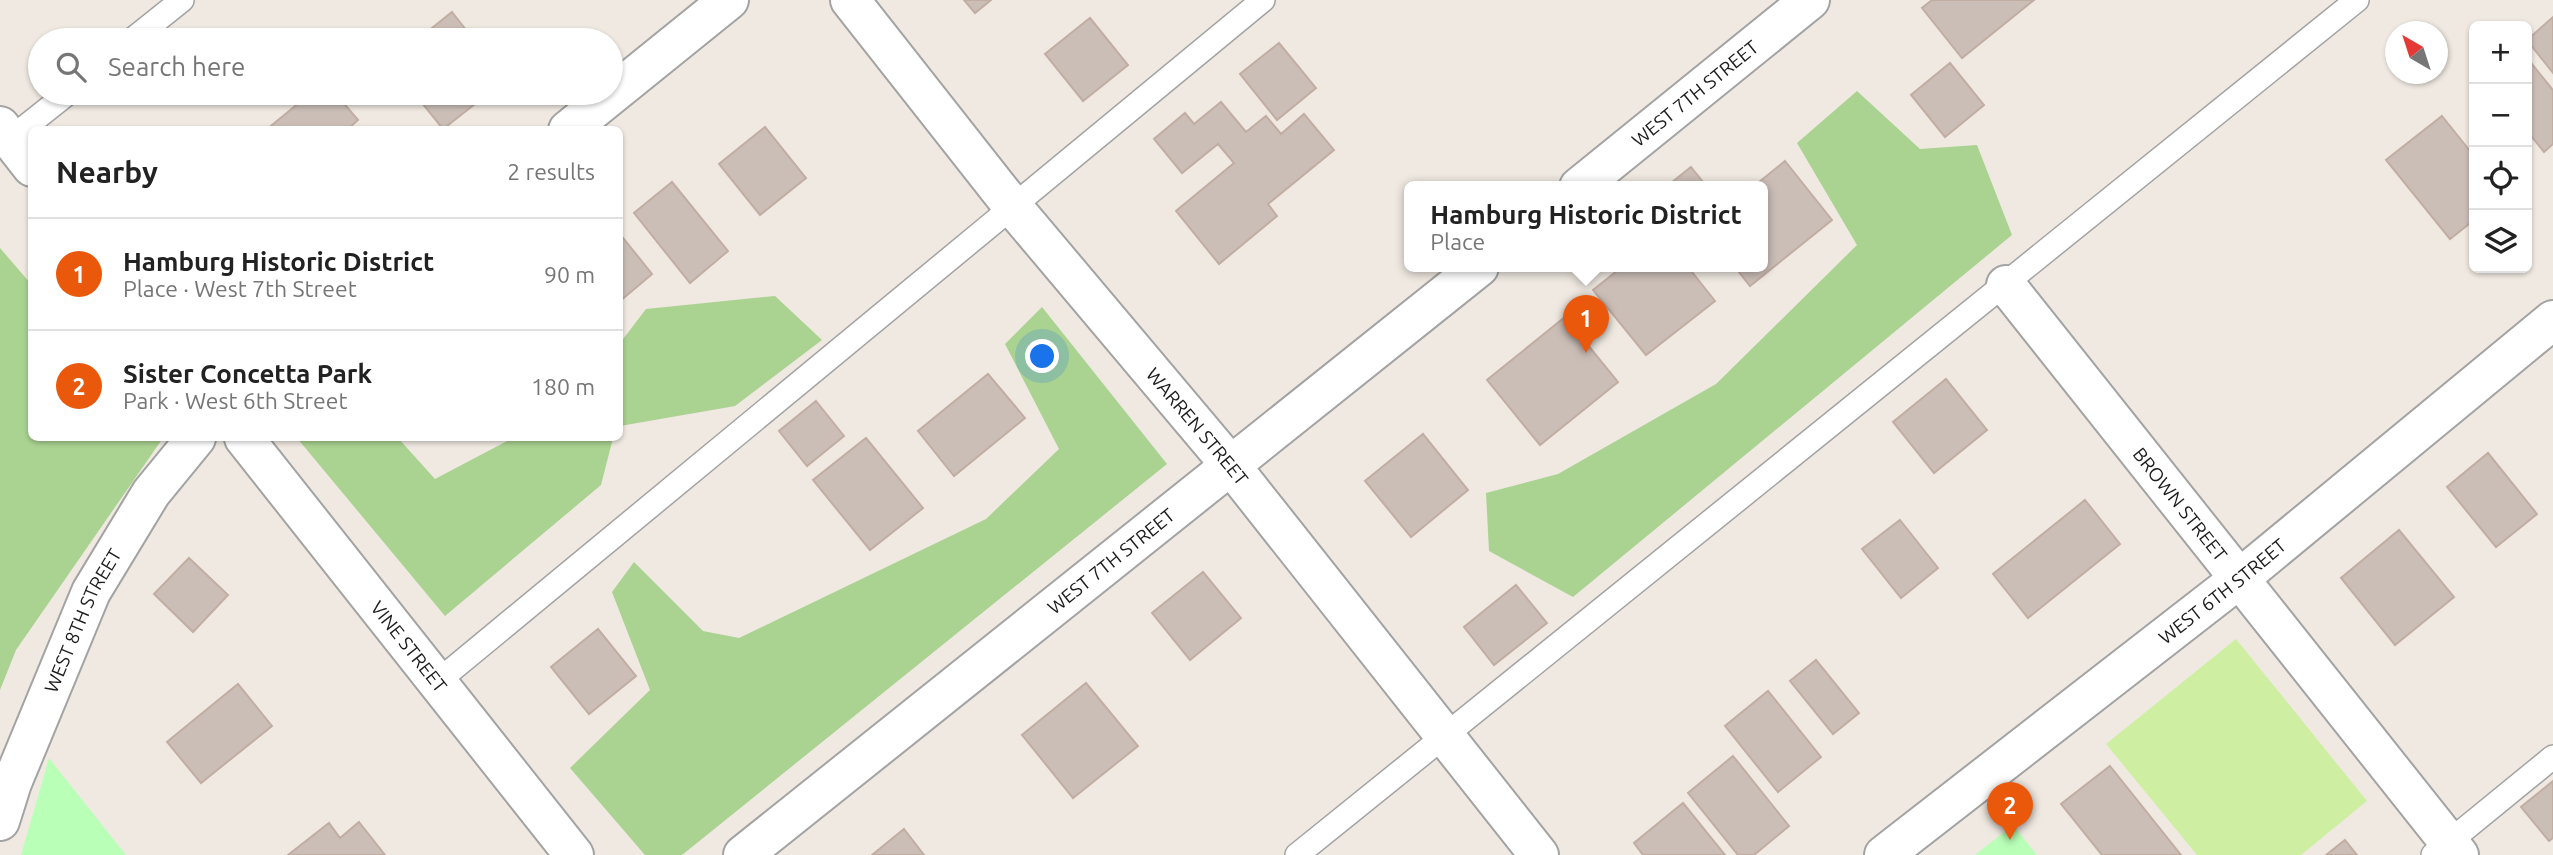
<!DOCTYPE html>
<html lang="en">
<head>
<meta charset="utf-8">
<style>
	:root { --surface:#fff; --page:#f6f6f6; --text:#222; --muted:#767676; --line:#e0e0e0; --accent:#ea580c }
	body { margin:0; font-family:Ubuntu,sans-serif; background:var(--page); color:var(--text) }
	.controls { position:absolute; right:21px; top:21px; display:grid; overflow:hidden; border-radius:10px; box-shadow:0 2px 5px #0004 }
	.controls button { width:63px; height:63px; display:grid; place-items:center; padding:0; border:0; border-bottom:2px solid var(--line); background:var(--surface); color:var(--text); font:35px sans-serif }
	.compass { position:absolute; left:2385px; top:21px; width:63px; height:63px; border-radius:50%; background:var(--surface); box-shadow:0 2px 5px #0004; rotate:321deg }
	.you { position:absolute; left:1043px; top:357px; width:24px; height:24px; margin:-18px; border:5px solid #fff; border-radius:50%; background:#1a73e8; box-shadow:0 0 0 10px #1a73e833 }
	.badge { display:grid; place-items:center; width:46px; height:46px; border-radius:50%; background:var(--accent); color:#fff; font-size:23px; font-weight:700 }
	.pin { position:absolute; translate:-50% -58px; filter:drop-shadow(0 2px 4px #0008) }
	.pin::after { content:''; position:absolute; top:37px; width:24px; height:21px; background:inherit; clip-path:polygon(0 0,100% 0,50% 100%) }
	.popup { position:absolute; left:1404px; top:181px; width:364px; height:91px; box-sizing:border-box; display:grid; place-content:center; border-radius:10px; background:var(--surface); filter:drop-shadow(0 2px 5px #0005); font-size:23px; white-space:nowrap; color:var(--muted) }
	.popup b { font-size:26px; color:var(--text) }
	.popup::after { content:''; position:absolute; left:50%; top:100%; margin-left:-14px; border:14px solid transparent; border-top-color:var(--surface) }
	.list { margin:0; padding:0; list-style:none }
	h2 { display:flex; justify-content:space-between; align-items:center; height:91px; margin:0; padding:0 28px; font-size:30px }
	h2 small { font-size:23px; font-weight:400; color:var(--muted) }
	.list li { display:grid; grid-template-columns:46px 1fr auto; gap:21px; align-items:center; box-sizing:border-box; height:112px; padding:0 28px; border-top:2px solid var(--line) }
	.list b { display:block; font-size:26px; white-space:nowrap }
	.list p { margin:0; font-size:23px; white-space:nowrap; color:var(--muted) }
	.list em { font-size:23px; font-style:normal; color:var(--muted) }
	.icon { flex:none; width:38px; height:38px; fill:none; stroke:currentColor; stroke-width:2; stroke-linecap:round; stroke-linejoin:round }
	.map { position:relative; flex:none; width:2553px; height:855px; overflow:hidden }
	.search { position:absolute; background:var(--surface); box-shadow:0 2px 5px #0004; left:28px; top:28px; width:595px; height:77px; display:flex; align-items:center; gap:18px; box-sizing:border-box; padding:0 24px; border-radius:38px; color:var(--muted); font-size:26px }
	.panel { position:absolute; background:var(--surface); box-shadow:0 2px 5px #0004; left:28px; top:126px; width:595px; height:315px; border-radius:10px }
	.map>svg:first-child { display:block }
</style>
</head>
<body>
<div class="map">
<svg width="2553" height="855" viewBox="0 0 2553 855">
	<rect width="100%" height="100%" fill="#efe9e1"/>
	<path fill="#ceefa1" d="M 2236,639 L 2367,801 L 2301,855 L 2197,855 L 2106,744 Z"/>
	<path fill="#aad291" d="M 1857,91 L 1920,149 L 1977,145 L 2012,235 L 1573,597 L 1489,551 L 1486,493 L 1558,474 L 1716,384 L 1857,245 L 1797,143 Z
		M 0,248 L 31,284 L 32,438 L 163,438 L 16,650 L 0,690 Z
		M 775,296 L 822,340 L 735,406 L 620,426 L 620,343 L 646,309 Z
		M 1042,307 L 1167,464 L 682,855 L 645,855 L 570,768 L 650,690 L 612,592 L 634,562 L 703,631 L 739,638 L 986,519 L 1059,449 L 1005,344 Z
		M 297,438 L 398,438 L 435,479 L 513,438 L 613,438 L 601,485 L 445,616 Z"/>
	<path fill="#b9ffb8" d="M 49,758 L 126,855 L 21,855 Z
		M 2013,825 L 2037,855 L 1975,855 Z"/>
	<path fill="#cbbeb7" stroke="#c2ada2" stroke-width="2" d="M 964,0 L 991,0 L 975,13 Z
		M 1932,0 L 2034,0 L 1962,58 L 1922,8 Z
		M 452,12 L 474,40 L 417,40 Z
		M 2553,17 L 2553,73 L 2527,40 Z
		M 1090,18 L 1128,65 L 1083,101 L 1045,54 Z
		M 1279,43 L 1316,88 L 1277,120 L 1240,74 Z
		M 2527,58 L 2553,90 L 2553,144 L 2544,152 L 2527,131 Z
		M 1950,63 L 1984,105 L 1945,137 L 1911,95 Z
		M 311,93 L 335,93 L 358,120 L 347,130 L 266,130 Z
		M 414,93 L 489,93 L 443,129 Z
		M 1221,102 L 1246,132 L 1266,116 L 1281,134 L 1304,114 L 1334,150 L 1268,204 L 1277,216 L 1219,264 L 1176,211 L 1234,163 L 1218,144 L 1182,173 L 1154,139 L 1185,113 L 1194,124 Z
		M 2442,116 L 2474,156 L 2474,220 L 2450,239 L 2386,160 Z
		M 765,127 L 806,178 L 760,215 L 719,164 Z
		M 1785,161 L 1832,220 L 1750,286 L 1735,267 L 1763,267 L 1763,187 L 1753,187 Z
		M 1691,167 L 1707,187 L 1666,187 Z
		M 672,182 L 728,251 L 690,283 L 634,213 Z
		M 620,234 L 652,274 L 620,301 Z
		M 1622,267 L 1688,267 L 1715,301 L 1646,355 L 1593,290 Z
		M 1565,317 L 1618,382 L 1540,445 L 1487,380 Z
		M 988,374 L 1025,418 L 954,476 L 918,431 Z
		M 1946,379 L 1987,430 L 1934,473 L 1893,422 Z
		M 816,401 L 844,436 L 807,466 L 779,431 Z
		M 1423,434 L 1468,490 L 1411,537 L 1365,481 Z
		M 866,438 L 923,508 L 870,550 L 813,480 Z
		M 2488,453 L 2537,514 L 2496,547 L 2447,487 Z
		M 2085,500 L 2120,544 L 2028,618 L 1993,574 Z
		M 1900,520 L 1938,568 L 1901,598 L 1862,549 Z
		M 2399,530 L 2454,597 L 2395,645 L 2341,578 Z
		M 189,558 L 228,595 L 193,632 L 154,594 Z
		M 1203,572 L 1241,618 L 1190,660 L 1152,613 Z
		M 1516,585 L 1547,623 L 1494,665 L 1464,627 Z
		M 598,629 L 636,676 L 589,714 L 551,667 Z
		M 1816,660 L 1859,713 L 1833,734 L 1790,681 Z
		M 1086,683 L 1138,746 L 1073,798 L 1022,735 Z
		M 238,684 L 272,726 L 201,783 L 167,742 Z
		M 1768,691 L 1821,757 L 1778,792 L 1725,726 Z
		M 1733,756 L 1789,826 L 1754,855 L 1738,855 L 1688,793 Z
		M 2110,766 L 2181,855 L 2102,855 L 2061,804 Z
		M 2553,781 L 2553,838 L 2549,841 L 2521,807 Z
		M 1683,803 L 1725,855 L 1643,855 L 1634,843 Z
		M 359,822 L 385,855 L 288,855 L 329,823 L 340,838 Z
		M 904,829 L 924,855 L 872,855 Z
		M 2345,840 L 2357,855 L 2326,855 Z"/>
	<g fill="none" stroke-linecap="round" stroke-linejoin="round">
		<defs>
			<path id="service" d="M 132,40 L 182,0
				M 10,139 L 68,93
				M 437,682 L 1263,0
				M 1297,855 L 2357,0
				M 2433,855 L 2553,757"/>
			<g id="minor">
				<path id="s1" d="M 850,0 L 1013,207 L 1232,467 L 1539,855"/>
				<path d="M 0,126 L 32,167"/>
				<path d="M 568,130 L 729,0"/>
				<path id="s2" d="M 1579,187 L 1810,0"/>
				<path id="s3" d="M 2006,285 L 2459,855"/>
				<path id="s4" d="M 244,438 L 574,855"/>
				<path id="s5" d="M 0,821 L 12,783 L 91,592 L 151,493 L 196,438"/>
				<path id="s6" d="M 743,855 L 1479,267"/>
				<path id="s7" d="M 1884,855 L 2239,579 L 2553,320"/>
			</g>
		</defs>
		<use href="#service" stroke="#a3a3a3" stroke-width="26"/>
		<use href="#minor" stroke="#a3a3a3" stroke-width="42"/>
		<use href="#service" stroke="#fff" stroke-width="23"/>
		<use href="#minor" stroke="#fff" stroke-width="38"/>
	</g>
	<g text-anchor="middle" stroke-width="7" stroke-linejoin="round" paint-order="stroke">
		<g font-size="19" fill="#1c1c1c" stroke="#fff">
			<text dy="7" stroke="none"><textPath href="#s2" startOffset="149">WEST 7TH STREET</textPath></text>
			<text dy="7" stroke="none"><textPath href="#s1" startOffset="550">WARREN STREET</textPath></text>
			<text dy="7" stroke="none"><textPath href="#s3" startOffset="280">BROWN STREET</textPath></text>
			<text dy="7" stroke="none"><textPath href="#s6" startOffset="471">WEST 7TH STREET</textPath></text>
			<text dy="7" stroke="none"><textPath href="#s7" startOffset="429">WEST 6TH STREET</textPath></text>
			<text dy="7" stroke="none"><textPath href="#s5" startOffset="217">WEST 8TH STREET</textPath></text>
			<text dy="7" stroke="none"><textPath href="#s4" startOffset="266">VINE STREET</textPath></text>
		</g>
	</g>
</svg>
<div class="controls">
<button>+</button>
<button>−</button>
<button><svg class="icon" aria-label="locate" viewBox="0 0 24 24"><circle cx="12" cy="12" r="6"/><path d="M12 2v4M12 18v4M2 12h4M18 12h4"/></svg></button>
<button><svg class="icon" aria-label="layers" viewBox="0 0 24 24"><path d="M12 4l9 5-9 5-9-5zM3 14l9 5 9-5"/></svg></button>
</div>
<svg class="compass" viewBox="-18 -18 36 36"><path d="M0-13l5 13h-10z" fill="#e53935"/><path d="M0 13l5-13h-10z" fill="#767676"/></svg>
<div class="you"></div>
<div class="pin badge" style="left:1586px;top:353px">1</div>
<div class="popup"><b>Hamburg Historic District</b>Place</div>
<div class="pin badge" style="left:2010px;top:840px">2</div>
<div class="search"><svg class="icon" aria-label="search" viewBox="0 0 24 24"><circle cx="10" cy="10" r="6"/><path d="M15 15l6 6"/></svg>Search here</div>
<section class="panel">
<h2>Nearby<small>2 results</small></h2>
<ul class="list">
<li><span class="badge">1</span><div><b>Hamburg Historic District</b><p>Place · West 7th Street</p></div><em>90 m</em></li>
<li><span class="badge">2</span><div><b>Sister Concetta Park</b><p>Park · West 6th Street</p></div><em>180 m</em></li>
</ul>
</section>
</div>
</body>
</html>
